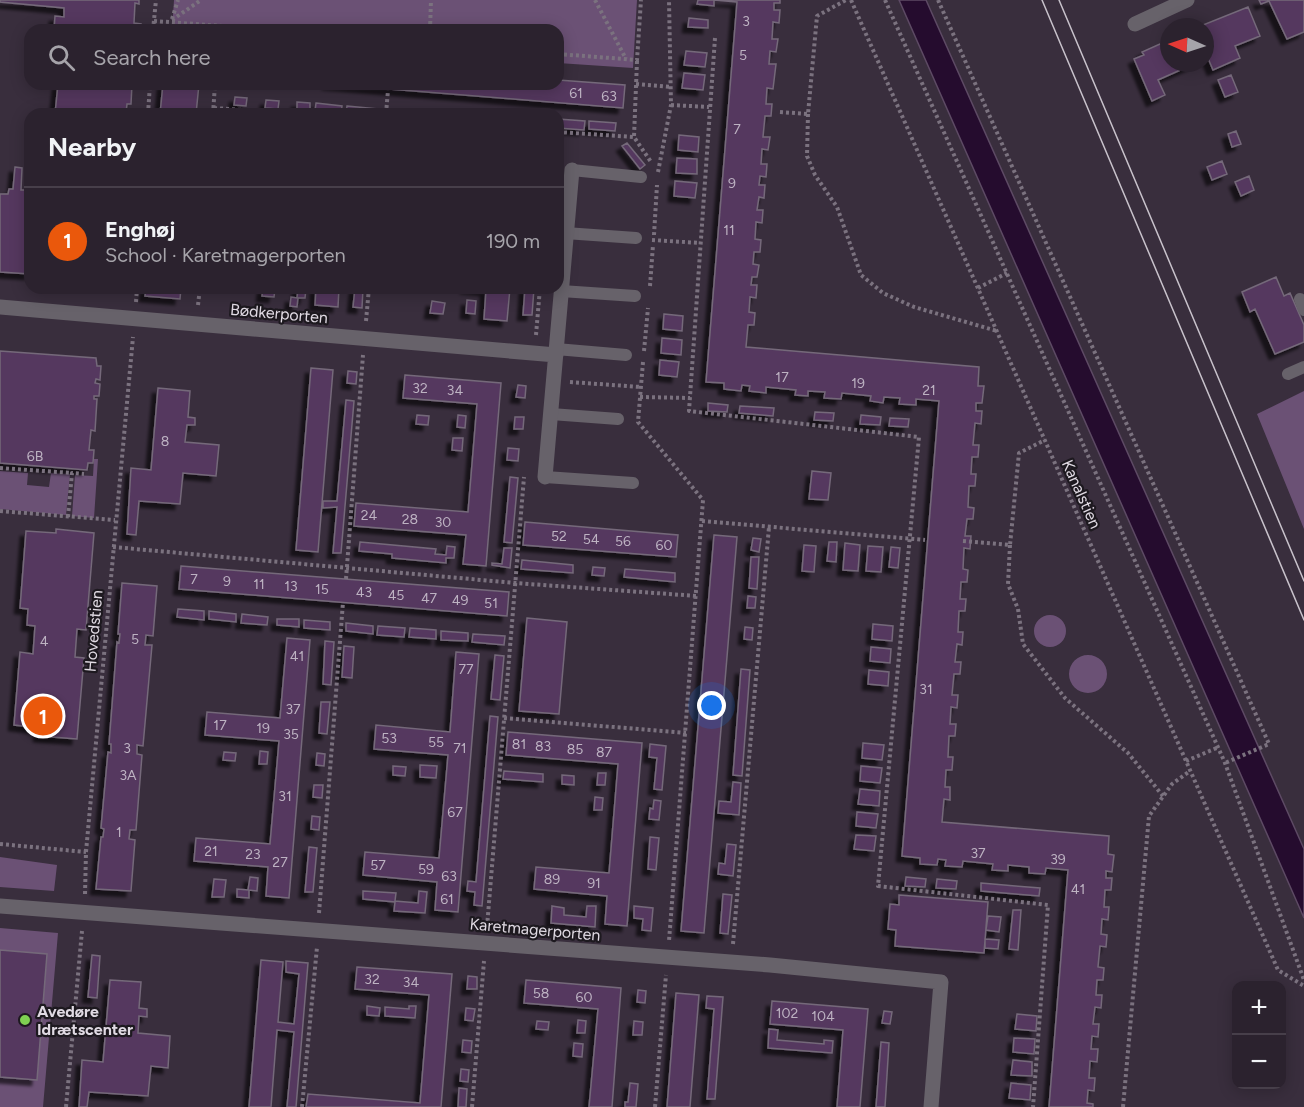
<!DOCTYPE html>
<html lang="en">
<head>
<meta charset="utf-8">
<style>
	:root { --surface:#2b222e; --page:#332a36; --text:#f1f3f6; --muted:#a6a4aa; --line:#473f4a; --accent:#ea580c }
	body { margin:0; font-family:Figtree,sans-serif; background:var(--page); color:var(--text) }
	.controls { position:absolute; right:18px; bottom:18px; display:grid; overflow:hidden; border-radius:12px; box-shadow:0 3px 15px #0003 }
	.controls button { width:54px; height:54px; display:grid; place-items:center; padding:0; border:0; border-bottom:2px solid var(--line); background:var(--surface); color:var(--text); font:30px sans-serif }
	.compass { position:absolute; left:1160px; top:18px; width:54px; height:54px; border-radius:50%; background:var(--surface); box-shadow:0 3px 15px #0003; rotate:273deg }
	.you { position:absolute; left:712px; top:706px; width:21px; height:21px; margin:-15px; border:4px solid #fff; border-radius:50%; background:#1a73e8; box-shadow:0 0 0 9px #1a73e833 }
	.badge { display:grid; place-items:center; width:39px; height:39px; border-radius:50%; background:var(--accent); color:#fff; font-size:20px; font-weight:700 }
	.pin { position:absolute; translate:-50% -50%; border:3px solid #fff; box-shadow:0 2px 6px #0006 }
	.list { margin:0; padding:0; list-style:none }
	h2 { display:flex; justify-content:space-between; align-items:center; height:78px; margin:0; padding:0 24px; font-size:26px }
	h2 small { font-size:20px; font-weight:400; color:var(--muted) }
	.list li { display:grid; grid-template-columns:39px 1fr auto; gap:18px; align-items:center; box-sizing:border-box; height:108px; padding:0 24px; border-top:2px solid var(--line) }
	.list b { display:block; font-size:22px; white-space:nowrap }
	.list p { margin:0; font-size:20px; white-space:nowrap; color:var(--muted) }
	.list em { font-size:20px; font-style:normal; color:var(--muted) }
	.icon { flex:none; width:33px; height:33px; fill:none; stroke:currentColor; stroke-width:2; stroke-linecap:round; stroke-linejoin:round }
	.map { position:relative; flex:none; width:1304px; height:1107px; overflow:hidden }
	.search { position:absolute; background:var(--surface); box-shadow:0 3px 15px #0003; left:24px; top:24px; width:540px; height:66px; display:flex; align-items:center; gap:15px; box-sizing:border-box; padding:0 21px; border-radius:18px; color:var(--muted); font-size:22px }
	.panel { position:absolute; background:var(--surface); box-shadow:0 3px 15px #0003; left:24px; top:108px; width:540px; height:186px; border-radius:18px }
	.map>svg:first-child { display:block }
</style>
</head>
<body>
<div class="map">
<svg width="1304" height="1107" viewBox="0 0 1304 1107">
	<defs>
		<filter id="shadow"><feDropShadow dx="-5.5" dy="5.5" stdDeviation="1.5" flood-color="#0009"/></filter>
	</defs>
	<rect width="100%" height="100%" fill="#392e3d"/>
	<path fill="#6b5175" d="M 174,0 L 637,0 L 633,68 L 558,63 L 558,30 L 172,30 Z
		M 1304,391 L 1304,529 L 1257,414 Z
		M 94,459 L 98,459 L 94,518 L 72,516 L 75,475 L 93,476 Z
		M 0,471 L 28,473 L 27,485 L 49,487 L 51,473 L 70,474 L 66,515 L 0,509 Z
		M1034 631a16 16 0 1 1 32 0a16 16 0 1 1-32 0Z
		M1069 674a19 19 0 1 1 38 0a19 19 0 1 1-38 0Z
		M 0,857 L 57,865 L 54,891 L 0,887 Z
		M 0,928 L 58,933 L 43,1107 L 0,1107 Z"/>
	<path fill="#250c2e" stroke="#5d4a64" stroke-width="1.5" d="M 899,0 L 926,0 L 1304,849 L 1304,918 Z"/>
	<path fill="#54395f" stroke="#75697a" stroke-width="1.5" filter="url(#shadow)" d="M 0,0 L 139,0 L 139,4 L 135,3 L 134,23 L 141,24 L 140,30 L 54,30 L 55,16 L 64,17 L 64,8 L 0,2 Z
		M 698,0 L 780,0 L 780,3 L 774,3 L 774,10 L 780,10 L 779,23 L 773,22 L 772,39 L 778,39 L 776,52 L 770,51 L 769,64 L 776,64 L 773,89 L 767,88 L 766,104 L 772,104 L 771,116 L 765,116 L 763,137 L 770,137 L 768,150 L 762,149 L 761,164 L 767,164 L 766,177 L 760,176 L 759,185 L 765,185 L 764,198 L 759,197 L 757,210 L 763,210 L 762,223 L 756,222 L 755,239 L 761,240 L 760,252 L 754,252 L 753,264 L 759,265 L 757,277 L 752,277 L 751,285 L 757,285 L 756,298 L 750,297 L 749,312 L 755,313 L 754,325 L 748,325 L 746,347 L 979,367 L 978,386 L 984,386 L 982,403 L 976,403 L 976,411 L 982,411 L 981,424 L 975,423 L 973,445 L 979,445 L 978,457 L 972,457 L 971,474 L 976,474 L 975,486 L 969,486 L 968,507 L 974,508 L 973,519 L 967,519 L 965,536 L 971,536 L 970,549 L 964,548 L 963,569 L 968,570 L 967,582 L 961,582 L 960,599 L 966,599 L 965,611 L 959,611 L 958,632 L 963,632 L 962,645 L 957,644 L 955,662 L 961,662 L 960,674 L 954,674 L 952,695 L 958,695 L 957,708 L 951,707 L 950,724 L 956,724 L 955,736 L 949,736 L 948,757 L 953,757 L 952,770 L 946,770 L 945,787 L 950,787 L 950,800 L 944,799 L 942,822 L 1109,836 L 1108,854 L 1114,855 L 1112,872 L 1106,871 L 1106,878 L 1112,878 L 1111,890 L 1105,890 L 1104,907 L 1109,907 L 1108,920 L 1102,919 L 1101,934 L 1107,935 L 1106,947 L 1100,946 L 1098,967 L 1104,968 L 1103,980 L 1097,980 L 1096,995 L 1102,995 L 1101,1008 L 1095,1007 L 1093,1024 L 1099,1024 L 1098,1037 L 1092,1036 L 1091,1049 L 1098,1049 L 1097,1062 L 1090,1061 L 1089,1078 L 1095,1078 L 1094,1091 L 1088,1090 L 1087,1103 L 1093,1104 L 1093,1107 L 1049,1107 L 1068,870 L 1046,868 L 1045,874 L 1029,873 L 1029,867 L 1008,865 L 1008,871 L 992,870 L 993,864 L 963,861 L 962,867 L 945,866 L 946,860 L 938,859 L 937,865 L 920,864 L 920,858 L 902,856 L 939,401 L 916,399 L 916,405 L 899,404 L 900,398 L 884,397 L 883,403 L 870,401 L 871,396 L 842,393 L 841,399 L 824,398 L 825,392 L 808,391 L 808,396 L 795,395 L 796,390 L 766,387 L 766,393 L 749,391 L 750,386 L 742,385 L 741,391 L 724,389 L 724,383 L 706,382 L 737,2 L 714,0 L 714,6 L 697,4 Z
		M 1259,0 L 1304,0 L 1304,32 L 1287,39 L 1269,1 L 1261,4 Z
		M 1248,7 L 1260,36 L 1235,46 L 1240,58 L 1213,70 L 1205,51 L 1205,41 L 1209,40 L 1205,27 L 1203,25 Z
		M 689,18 L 708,20 L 708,28 L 688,27 Z
		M 1169,40 L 1169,63 L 1194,64 L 1158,80 L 1165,95 L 1152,101 L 1134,59 L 1144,55 L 1142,52 Z
		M 686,51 L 707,53 L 705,67 L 684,65 Z
		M 684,73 L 705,75 L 703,90 L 682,88 Z
		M 1231,75 L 1238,92 L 1225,97 L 1218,80 Z
		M 558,80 L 625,85 L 623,108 L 327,84 L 558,84 Z
		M 58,84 L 132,84 L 131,104 L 127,104 L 126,113 L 130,114 L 55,114 Z
		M 163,84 L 199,84 L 196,114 L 160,114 Z
		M 235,97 L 247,98 L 246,106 L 234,105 Z
		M 266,100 L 279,101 L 278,109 L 265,108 Z
		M 297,102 L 310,103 L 310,111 L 297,110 Z
		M 316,103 L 342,106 L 341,114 L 315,111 Z
		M 347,106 L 378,109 L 378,114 L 346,114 Z
		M 558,119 L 585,121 L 584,130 L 558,128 Z
		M 589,121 L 616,123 L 615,131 L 589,129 Z
		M 1236,131 L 1241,144 L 1232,147 L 1228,134 Z
		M 679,135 L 699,137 L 698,152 L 678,150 Z
		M 627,143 L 645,165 L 640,169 L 622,146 Z
		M 677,158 L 697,159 L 697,174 L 676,173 Z
		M 1222,161 L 1227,174 L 1212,180 L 1207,167 Z
		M 15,167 L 22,168 L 21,190 L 25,190 L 25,195 L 30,196 L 30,274 L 0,272 L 0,194 L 8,194 L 9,189 L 13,189 Z
		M 1249,176 L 1254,190 L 1241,196 L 1235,182 Z
		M 675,181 L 697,183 L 695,198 L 674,196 Z
		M 1276,277 L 1284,296 L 1290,293 L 1304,325 L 1304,342 L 1275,354 L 1255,309 L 1250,312 L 1242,292 Z
		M 146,288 L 181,288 L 180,299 L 145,296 Z
		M 263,288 L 275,289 L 274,297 L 262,296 Z
		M 298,288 L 306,288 L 305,298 L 298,298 L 297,307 L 290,306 L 291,297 L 297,298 Z
		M 316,288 L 339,288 L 338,307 L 315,305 Z
		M 355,288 L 363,288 L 362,308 L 353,307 Z
		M 465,288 L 510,288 L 507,321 L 484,319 L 486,290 Z
		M 525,288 L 534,288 L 532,315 L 523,315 Z
		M 467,300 L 476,301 L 475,314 L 466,313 Z
		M 432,301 L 445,303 L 443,314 L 430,313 Z
		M 664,314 L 683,316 L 682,331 L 663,329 Z
		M 662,338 L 682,340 L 681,355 L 661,353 Z
		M 0,351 L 96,358 L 97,366 L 101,366 L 100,380 L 96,379 L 95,383 L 100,384 L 99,396 L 94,396 L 94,399 L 97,399 L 95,431 L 91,430 L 89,450 L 94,450 L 93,463 L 88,463 L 87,470 L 0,463 Z
		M 660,360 L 679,362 L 677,377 L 659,375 Z
		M 311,368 L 333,370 L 318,552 L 296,550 Z
		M 348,371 L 357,372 L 356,384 L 347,383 Z
		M 405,375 L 501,383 L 486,566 L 463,564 L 466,535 L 354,526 L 356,503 L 468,512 L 477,404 L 403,398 Z
		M 518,385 L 526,386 L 525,398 L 516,397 Z
		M 158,388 L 190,391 L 188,417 L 195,418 L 195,425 L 187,425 L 185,442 L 219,445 L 216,476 L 183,473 L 180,504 L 139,501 L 136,535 L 127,534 L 131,468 L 151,470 Z
		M 346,400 L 354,401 L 341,553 L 333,553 L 337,507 L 323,508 L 323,501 L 337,501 Z
		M 708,403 L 728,405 L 727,412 L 708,411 Z
		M 740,406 L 774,408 L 773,416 L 739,413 Z
		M 815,412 L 834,413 L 833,421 L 814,420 Z
		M 417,415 L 429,416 L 428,425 L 416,424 Z
		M 458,415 L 466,416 L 465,428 L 457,427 Z
		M 861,415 L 881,417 L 880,425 L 860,424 Z
		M 515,417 L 524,417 L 523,429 L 514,429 Z
		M 890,418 L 909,419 L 908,427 L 889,426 Z
		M 453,438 L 463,438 L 462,451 L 452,450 Z
		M 508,448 L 519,449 L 518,461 L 507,460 Z
		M 812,471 L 831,473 L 828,500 L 809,499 Z
		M 510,477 L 518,478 L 512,543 L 504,542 Z
		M 525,522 L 678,535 L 676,557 L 523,545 Z
		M 56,529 L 94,533 L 86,630 L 77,629 L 75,657 L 84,658 L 77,739 L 39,736 L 40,728 L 14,725 L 20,652 L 33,654 L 35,626 L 27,625 L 28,609 L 20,608 L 26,531 L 56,533 Z
		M 714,535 L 737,537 L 704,933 L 681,931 Z
		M 753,538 L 761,539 L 759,552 L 751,550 Z
		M 360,542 L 436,549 L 435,554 L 446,555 L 447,546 L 455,547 L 454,558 L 446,558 L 446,563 L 392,558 L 392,554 L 359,551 Z
		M 829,542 L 837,542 L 836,562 L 827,561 Z
		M 845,543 L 860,545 L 858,571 L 843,570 Z
		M 804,545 L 816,546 L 814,572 L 802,571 Z
		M 868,546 L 883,547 L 881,572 L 866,571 Z
		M 891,547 L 900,548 L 898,568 L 889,567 Z
		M 504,548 L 512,548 L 510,568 L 492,565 L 492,563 L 502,564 Z
		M 751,557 L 759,557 L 757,589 L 749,588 Z
		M 522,560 L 573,565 L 573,573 L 521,569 Z
		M 181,566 L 509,592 L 507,616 L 179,589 Z
		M 593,567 L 605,568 L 604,576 L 592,575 Z
		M 625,569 L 675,573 L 675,582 L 624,577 Z
		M 122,583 L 157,586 L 153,636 L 146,635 L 145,645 L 152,645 L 143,746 L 137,745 L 137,754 L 142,755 L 136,830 L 130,830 L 129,839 L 135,840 L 131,891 L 96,889 L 101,837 L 103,837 L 104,829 L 101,828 L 108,752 L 111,753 L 111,744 L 109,744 L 117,642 L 119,643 L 120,634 L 118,634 Z
		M 748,596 L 756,597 L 755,608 L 747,608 Z
		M 178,609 L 204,611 L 204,620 L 177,617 Z
		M 209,611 L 236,614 L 236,622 L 209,619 Z
		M 242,614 L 268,617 L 267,625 L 241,623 Z
		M 527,618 L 567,622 L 559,714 L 519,711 Z
		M 277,619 L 299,619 L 299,627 L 277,625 Z
		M 304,620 L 330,622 L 330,630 L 304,628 Z
		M 346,623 L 373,626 L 373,634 L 346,631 Z
		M 873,624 L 893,626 L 892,641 L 872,639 Z
		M 378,626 L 405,628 L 404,637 L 377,635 Z
		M 745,627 L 753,628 L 752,640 L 744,639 Z
		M 410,628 L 436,630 L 436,639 L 409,637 Z
		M 441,631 L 468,633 L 468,641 L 441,640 Z
		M 473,634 L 505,636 L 504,645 L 472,642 Z
		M 287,638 L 310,640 L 289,898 L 266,896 L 268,867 L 194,861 L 196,838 L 270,844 L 279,741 L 205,735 L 207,712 L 280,718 Z
		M 325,641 L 334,642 L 331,685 L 323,684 Z
		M 344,646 L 354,647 L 352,678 L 342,677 Z
		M 871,647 L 891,649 L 890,663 L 870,661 Z
		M 456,652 L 479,654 L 458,912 L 435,910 L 437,882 L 363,875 L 365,852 L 439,858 L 448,755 L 374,749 L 376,725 L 450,732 Z
		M 495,655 L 504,656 L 500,700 L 491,699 Z
		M 741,669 L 750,670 L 742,776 L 733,775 Z
		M 869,670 L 889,672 L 888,686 L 868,684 Z
		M 321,702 L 330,702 L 327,734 L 319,733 Z
		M 490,716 L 498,717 L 482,906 L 474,905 L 475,892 L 467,891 L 468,881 L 476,882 Z
		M 508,732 L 642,743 L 627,926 L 605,924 L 607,896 L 534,889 L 536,867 L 609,873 L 618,764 L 506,755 Z
		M 863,743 L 884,745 L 882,760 L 862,758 Z
		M 650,744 L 666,746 L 662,790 L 654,789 L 657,758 L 649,757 Z
		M 260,751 L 268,752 L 267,764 L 259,764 Z
		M 224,752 L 236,753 L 235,761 L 223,760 Z
		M 317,753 L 325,754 L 324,766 L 316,765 Z
		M 420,765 L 437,766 L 436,778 L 420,777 Z
		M 393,766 L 406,767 L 405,776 L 393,775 Z
		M 861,766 L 882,768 L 880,783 L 860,781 Z
		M 504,771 L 543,774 L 543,782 L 503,779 Z
		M 598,773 L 606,773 L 605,785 L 597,785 Z
		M 562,775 L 574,776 L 574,785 L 562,784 Z
		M 733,782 L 741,783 L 739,815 L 718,813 L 719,801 L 731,802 Z
		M 314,785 L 323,785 L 322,798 L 313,797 Z
		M 860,789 L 880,791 L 879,806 L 858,804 Z
		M 595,797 L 603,798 L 602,810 L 594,810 Z
		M 654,800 L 661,801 L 659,820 L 649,819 L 650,808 L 653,809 Z
		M 857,812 L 878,814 L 876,828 L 856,826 Z
		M 312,816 L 320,817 L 319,830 L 311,829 Z
		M 856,835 L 876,836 L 874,851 L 854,849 Z
		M 650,837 L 659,838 L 656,870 L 648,869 Z
		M 727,844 L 736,845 L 733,876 L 718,874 L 719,863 L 725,864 Z
		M 309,847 L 317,848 L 313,892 L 305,892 Z
		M 250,877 L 258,878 L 257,891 L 249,890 L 249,898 L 237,897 L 237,889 L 248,890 Z
		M 906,877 L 926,879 L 925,887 L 905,886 Z
		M 214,879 L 226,880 L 224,897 L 212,897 Z
		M 937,879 L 957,881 L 956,889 L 936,888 Z
		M 981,883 L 1040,888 L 1039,896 L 981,891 Z
		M 363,891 L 396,893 L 395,901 L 418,903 L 419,891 L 427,892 L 425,913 L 394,911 L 395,902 L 363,899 Z
		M 723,894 L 732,895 L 728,934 L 720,933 Z
		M 899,895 L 988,902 L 984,953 L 895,946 L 896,930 L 888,929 L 890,904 L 899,905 Z
		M 552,906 L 564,908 L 564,915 L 586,917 L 587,906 L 596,906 L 595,927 L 551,923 Z
		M 634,906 L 653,908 L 651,931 L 642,930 L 643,919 L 634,918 Z
		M 1013,910 L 1021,910 L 1018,950 L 1009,949 Z
		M 988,916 L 1001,917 L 999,932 L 986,930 Z
		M 985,939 L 999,940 L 998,949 L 985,948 Z
		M 0,950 L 47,954 L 37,1080 L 0,1077 Z
		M 92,955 L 100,956 L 97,998 L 88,997 Z
		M 261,960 L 283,962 L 278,1022 L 294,1024 L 299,974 L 286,972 L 286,961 L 308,963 L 296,1107 L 287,1107 L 294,1032 L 277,1030 L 271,1107 L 249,1107 Z
		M 357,967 L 452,974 L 441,1107 L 306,1107 L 308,1094 L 420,1103 L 429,995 L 355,989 Z
		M 468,976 L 477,977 L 477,989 L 467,989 Z
		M 110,980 L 141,982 L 139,1008 L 147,1009 L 147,1017 L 139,1016 L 138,1033 L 170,1036 L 168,1068 L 151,1066 L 148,1096 L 89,1092 L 87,1107 L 79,1107 L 82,1060 L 103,1062 Z
		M 526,980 L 621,988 L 612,1107 L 589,1107 L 598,1009 L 524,1003 Z
		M 638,990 L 646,991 L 645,1003 L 637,1002 Z
		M 676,993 L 699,995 L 690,1107 L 667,1107 Z
		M 707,996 L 723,997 L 715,1099 L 707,1099 L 714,1009 L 706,1008 Z
		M 772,1001 L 868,1009 L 860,1107 L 837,1107 L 843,1030 L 770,1024 Z
		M 367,1006 L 380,1008 L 379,1016 L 367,1015 Z
		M 409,1006 L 416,1006 L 415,1018 L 385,1016 L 385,1007 L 409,1009 Z
		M 466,1008 L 475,1009 L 473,1021 L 465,1020 Z
		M 884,1011 L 892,1012 L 890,1024 L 882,1023 Z
		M 1017,1014 L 1037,1016 L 1036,1031 L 1015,1029 Z
		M 578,1020 L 586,1021 L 585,1033 L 577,1033 Z
		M 537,1021 L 549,1022 L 548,1030 L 536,1029 Z
		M 634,1021 L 643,1022 L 642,1035 L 633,1035 Z
		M 769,1029 L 778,1030 L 777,1040 L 824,1044 L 824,1040 L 833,1041 L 832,1053 L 768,1048 Z
		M 1014,1038 L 1035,1039 L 1034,1054 L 1013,1052 Z
		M 463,1040 L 472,1041 L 471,1053 L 462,1052 Z
		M 881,1042 L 889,1043 L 885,1107 L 876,1107 Z
		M 574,1043 L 583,1044 L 582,1057 L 573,1056 Z
		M 1013,1060 L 1032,1062 L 1032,1076 L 1011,1075 Z
		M 461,1069 L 469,1070 L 468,1082 L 460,1081 Z
		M 630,1083 L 638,1084 L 636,1107 L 625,1107 L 625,1102 L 628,1102 Z
		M 1011,1083 L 1031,1085 L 1030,1100 L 1009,1098 Z
		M 459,1088 L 467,1089 L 466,1107 L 458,1107 Z"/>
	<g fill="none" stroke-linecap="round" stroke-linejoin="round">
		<path stroke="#7b727f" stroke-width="4" stroke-dasharray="3 3" stroke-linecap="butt" d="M 595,0 L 626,59
			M 851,0 L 1278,970 L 1304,986
			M 885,0 L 1225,763 L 1304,980
			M 938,0 L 1269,744 L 1225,763
			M 172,19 L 178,0
			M 172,20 L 201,0
			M 154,21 L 278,30
			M 153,30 L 156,0
			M 430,30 L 431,0
			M 715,38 L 689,411 L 919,437 L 878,886 L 1048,905 L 1033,1107
			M 558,54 L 637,60 L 641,0
			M 637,61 L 634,137 L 651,162
			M 636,84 L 671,87
			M 671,105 L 709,107
			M 214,108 L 302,114
			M 780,112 L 808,114 L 817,16 L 846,0
			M 148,114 L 150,84
			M 213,114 L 215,84
			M 386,114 L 388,90
			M 808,114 L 807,156 L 815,175 L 837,207 L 861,275 L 883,293 L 914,307 L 997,331
			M 558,132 L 634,137
			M 658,172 L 671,105 L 669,0
			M 654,235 L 657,185
			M 652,240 L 700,243
			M 650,286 L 653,245
			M 978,288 L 1007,273
			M 136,302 L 137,288
			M 198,305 L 200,288
			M 366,321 L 369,288
			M 536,335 L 540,288
			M 644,351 L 648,308
			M 643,362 L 638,422 L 703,500 L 669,941
			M 570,382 L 641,387
			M 640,397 L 690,398
			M 0,468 L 72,473
			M 0,511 L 115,520
			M 68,517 L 72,473 L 84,474
			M 702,521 L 925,540
			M 963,541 L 1010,545 L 1019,453 L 1045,440
			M 1010,545 L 1008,584 L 1018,609 L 1023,644 L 1065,698 L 1128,753 L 1163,796
			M 113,547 L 515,583 L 697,596
			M 346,579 L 363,355
			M 504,718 L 686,733
			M 1186,761 L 1219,747
			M 0,844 L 86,852
			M 85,894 L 86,852 L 133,337
			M 319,913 L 343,602
			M 487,927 L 524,477
			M 733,944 L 769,527
			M 66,1107 L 82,931
			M 302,1107 L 317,947
			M 472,1107 L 484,961
			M 655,1107 L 666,975
			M 1123,1107 L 1149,816 L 1172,784 L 1190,771"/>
		<path stroke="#67626a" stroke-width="12" d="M 572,170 L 641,177
			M 565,233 L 636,238
			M 561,291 L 635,296
			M 1300,299 L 1304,310
			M 556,349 L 626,355
			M 1288,374 L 1304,367
			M 551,414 L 618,419
			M 545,477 L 633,483"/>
		<path stroke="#67626a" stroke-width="15" d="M 1135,24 L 1187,0
			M 0,307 L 556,355
			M 545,477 L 572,170
			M 0,906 L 770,965 L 941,982 L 931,1107"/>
		<path stroke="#c8c2cb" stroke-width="1.5" d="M 1042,0 L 1304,620
			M 1059,0 L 1304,581"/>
	</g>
	<circle fill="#7fd052" stroke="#1d191f" stroke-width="2" cx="25" cy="1020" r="6"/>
	<g text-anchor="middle" stroke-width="4.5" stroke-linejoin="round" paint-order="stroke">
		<g font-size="14" fill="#bdb2c2">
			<text x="746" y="26">3</text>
			<text x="743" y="60">5</text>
			<text x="576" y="98">61</text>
			<text x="609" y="101">63</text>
			<text x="737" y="134">7</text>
			<text x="732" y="188">9</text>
			<text x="729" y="235">11</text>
			<text x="782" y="382">17</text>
			<text x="858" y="388">19</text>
			<text x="420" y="393">32</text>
			<text x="455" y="395">34</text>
			<text x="929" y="395">21</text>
			<text x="165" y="446">8</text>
			<text x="35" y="461">6B</text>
			<text x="369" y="520">24</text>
			<text x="410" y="524">28</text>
			<text x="443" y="527">30</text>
			<text x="559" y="541">52</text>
			<text x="591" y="544">54</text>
			<text x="623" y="546">56</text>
			<text x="664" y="550">60</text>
			<text x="194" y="584">7</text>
			<text x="227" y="586">9</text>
			<text x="259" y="589">11</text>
			<text x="291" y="591">13</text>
			<text x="322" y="594">15</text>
			<text x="364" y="597">43</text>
			<text x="396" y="600">45</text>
			<text x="429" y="603">47</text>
			<text x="460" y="605">49</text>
			<text x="491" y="608">51</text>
			<text x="135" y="644">5</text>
			<text x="44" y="646">4</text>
			<text x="297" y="661">41</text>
			<text x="466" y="674">77</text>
			<text x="926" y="694">31</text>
			<text x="293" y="714">37</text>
			<text x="220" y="730">17</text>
			<text x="263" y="733">19</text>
			<text x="291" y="739">35</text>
			<text x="389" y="743">53</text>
			<text x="436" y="747">55</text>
			<text x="519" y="749">81</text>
			<text x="543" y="751">83</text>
			<text x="127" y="753">3</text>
			<text x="460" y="753">71</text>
			<text x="575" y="754">85</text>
			<text x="604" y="757">87</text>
			<text x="128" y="780">3A</text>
			<text x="285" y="801">31</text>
			<text x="455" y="817">67</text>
			<text x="119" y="837">1</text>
			<text x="211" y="856">21</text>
			<text x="978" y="858">37</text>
			<text x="253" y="859">23</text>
			<text x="1058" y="864">39</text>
			<text x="280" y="867">27</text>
			<text x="378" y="870">57</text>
			<text x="426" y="874">59</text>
			<text x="449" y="881">63</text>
			<text x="552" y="884">89</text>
			<text x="594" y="888">91</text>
			<text x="1078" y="894">41</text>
			<text x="447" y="904">61</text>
			<text x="372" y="984">32</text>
			<text x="411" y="987">34</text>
			<text x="541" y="998">58</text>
			<text x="584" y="1002">60</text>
			<text x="787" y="1018">102</text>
			<text x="823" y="1021">104</text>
		</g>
		<g font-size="16" fill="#e0dae3" stroke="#1d191f">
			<text transform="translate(279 313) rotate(5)" y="6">Bødkerporten</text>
			<text transform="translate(1082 494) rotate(66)" y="6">Kanalstien</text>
			<text transform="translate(93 631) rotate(-85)" y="6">Hovedstien</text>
			<text transform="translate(535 929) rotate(5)" y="6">Karetmagerporten</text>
		</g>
		<g font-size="16" font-weight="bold" fill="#e0dae3" stroke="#1d191f" text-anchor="start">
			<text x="37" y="1017">Avedøre<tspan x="37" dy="18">Idrætscenter</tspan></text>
		</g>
	</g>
</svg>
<div class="controls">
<button>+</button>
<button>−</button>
</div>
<svg class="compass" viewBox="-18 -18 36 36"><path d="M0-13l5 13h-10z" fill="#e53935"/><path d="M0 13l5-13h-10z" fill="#a6a4aa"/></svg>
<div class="you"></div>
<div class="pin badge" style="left:43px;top:716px">1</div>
<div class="search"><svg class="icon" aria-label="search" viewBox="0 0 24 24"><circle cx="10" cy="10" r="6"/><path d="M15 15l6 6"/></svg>Search here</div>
<section class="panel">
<h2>Nearby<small></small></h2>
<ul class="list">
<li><span class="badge">1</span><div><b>Enghøj</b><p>School · Karetmagerporten</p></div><em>190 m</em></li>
</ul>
</section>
</div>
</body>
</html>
